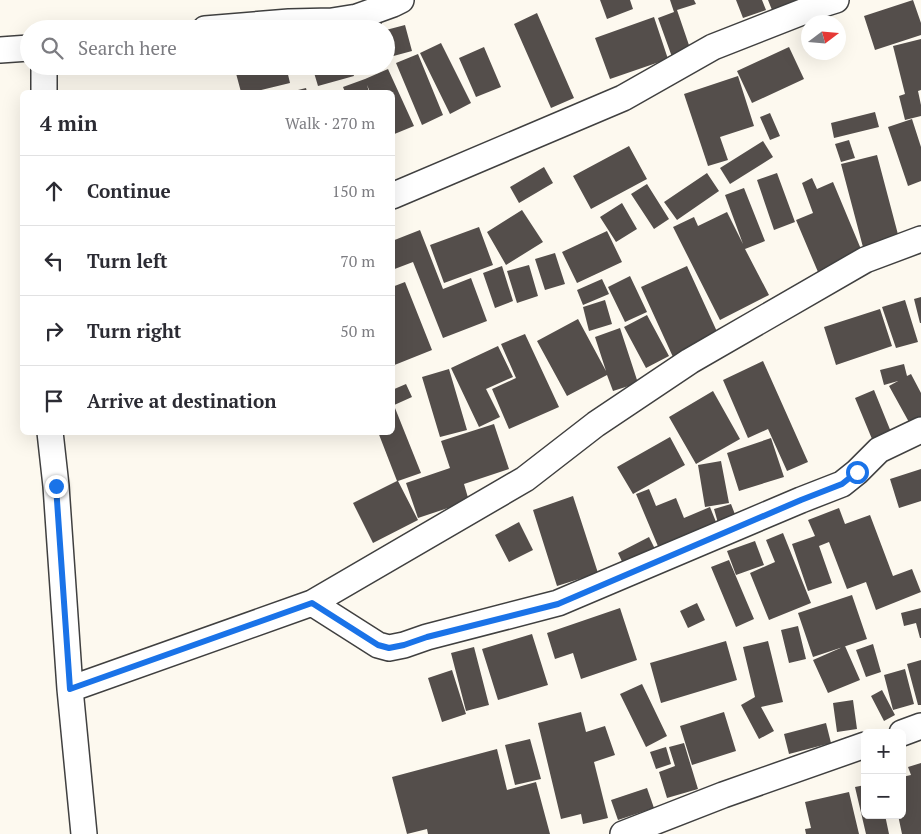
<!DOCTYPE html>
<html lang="en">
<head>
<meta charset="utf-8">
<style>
	:root { --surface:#fff; --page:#f7f7f7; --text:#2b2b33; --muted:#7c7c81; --line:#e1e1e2 }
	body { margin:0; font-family:"PT Serif",serif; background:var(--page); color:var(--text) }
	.controls { position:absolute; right:15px; bottom:15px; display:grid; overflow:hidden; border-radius:8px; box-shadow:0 5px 20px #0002 }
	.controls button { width:45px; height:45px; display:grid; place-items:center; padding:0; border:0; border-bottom:1px solid var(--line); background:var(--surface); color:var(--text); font:25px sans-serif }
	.compass { position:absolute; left:801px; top:15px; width:45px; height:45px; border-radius:50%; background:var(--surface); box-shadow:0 5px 20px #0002; rotate:74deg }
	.stop { position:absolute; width:15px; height:15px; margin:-11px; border:4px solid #1a73e8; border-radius:50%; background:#fff }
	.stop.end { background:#1a73e8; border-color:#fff; box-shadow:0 1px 5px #0008 }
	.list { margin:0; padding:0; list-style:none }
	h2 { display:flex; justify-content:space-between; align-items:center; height:65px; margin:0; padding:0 20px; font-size:21px }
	h2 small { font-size:16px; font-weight:400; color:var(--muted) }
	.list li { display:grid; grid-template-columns:32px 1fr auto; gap:15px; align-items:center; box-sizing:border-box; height:70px; padding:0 20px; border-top:1px solid var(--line) }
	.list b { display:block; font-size:19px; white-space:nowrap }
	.list em { font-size:16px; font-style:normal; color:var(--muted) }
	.icon { flex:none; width:28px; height:28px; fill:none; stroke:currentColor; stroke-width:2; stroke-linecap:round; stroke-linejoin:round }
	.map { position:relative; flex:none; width:921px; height:834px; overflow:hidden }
	.search { position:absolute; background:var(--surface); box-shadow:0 5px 20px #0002; left:20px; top:20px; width:375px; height:55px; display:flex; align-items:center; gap:12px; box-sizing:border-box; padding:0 18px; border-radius:28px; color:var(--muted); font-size:19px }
	.panel { position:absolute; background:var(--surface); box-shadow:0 5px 20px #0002; left:20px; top:90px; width:375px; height:345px; border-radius:8px }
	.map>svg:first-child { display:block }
</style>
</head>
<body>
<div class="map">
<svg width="921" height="834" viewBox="0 0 921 834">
	<rect width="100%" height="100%" fill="#fdf9ef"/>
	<path fill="#544e4b" d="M 600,0 L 630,0 L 633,9 L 607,19 Z
		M 670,0 L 694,0 L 696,4 L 677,10 L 691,51 L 672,57 L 658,18 L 674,12 Z
		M 736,0 L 762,0 L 766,10 L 743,18 Z
		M 768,0 L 798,0 L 800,6 L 774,15 Z
		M 913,0 L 921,23 L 921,35 L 875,50 L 864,16 Z
		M 537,13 L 574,98 L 551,108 L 514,24 Z
		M 654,17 L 668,59 L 610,79 L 595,38 Z
		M 381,20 L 383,29 L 353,29 Z
		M 405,25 L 412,51 L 386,58 L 386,30 Z
		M 921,39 L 921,90 L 918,91 L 921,105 L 921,116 L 905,120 L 899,96 L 905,94 L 893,46 Z
		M 441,43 L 471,103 L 450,114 L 420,53 Z
		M 484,47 L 501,87 L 476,97 L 459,58 Z
		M 789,47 L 804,79 L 752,103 L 737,71 Z
		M 418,54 L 443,115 L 422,125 L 396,63 Z
		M 234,66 L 286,66 L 290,83 L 253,92 L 241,92 Z
		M 312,66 L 351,66 L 354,76 L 318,86 Z
		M 388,69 L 414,126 L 392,135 L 392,92 L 370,92 L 367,85 L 369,92 L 345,92 L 343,87 L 365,79 Z
		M 738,76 L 754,126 L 720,137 L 728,160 L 708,166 L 684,94 Z
		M 306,88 L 307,92 L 290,92 Z
		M 875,112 L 879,127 L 834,138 L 831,123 Z
		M 770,113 L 780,136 L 770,140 L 760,117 Z
		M 912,119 L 921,147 L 921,181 L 908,186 L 888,127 Z
		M 849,140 L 855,158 L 841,162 L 835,144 Z
		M 763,141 L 773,157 L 730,184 L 720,168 Z
		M 629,146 L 647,179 L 591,209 L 573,176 Z
		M 877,155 L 900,242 L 864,251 L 841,164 Z
		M 544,167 L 553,183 L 519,203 L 510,187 Z
		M 707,173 L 719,191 L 677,220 L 664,202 Z
		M 777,173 L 795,222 L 774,230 L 757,180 Z
		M 812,178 L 817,189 L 833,182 L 863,254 L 818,272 L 796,220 L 813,213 L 802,183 Z
		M 647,184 L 669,219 L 654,229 L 631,194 Z
		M 744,188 L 765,241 L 745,249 L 769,295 L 720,320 L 673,227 L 694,217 L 698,226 L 727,212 L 743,244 L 725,195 Z
		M 622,203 L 637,229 L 616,242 L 600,217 Z
		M 522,210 L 543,242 L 506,265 L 487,232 Z
		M 479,227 L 493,265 L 444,283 L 430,245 Z
		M 420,230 L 443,289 L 471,278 L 487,321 L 443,338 L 413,262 L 392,270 L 392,241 Z
		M 607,231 L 622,262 L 577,283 L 562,252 Z
		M 555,253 L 565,284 L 545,290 L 535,259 Z
		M 529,265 L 538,296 L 517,303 L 507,271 Z
		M 502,266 L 513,301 L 495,308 L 483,273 Z
		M 687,266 L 719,336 L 673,357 L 641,287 Z
		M 630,276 L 647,312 L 625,322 L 608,287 Z
		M 602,279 L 609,294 L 583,305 L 577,290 Z
		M 405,282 L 432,350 L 392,366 L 392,287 Z
		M 921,297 L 921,323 L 920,323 L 914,299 Z
		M 605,300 L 612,324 L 589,331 L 583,307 Z
		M 905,300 L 918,342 L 896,348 L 882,307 Z
		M 880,309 L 892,346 L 836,365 L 824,327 Z
		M 647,315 L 669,356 L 646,368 L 624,327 Z
		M 578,319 L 606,371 L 595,337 L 620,328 L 638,383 L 613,391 L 607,375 L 567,396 L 537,341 Z
		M 525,334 L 559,407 L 509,429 L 492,389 L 516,378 L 501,344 Z
		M 498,346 L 513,377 L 486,389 L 500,417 L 479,427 L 451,368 Z
		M 763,361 L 808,462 L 787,471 L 768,429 L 748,438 L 723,380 Z
		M 904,364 L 907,376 L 911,374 L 921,393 L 921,418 L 910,424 L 889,386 L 898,381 L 884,385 L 880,370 Z
		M 449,369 L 467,430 L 440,437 L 422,377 Z
		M 406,384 L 412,397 L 392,406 L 392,390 Z
		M 874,390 L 891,432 L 872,439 L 855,398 Z
		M 713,391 L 740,439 L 696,464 L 669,417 Z
		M 395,408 L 421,473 L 398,481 L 418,520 L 373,543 L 353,503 L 397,481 L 378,432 L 392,432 L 392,409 Z
		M 494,424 L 509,469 L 464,484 L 469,501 L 418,518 L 406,483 L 450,468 L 441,441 Z
		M 670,437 L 685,465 L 633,494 L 617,467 Z
		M 771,438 L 784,477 L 739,491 L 727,453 Z
		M 721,461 L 729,503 L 705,507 L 698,465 Z
		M 921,469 L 921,501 L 899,508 L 890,479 Z
		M 649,489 L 656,506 L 676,498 L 684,518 L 710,507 L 718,527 L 660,551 L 636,494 Z
		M 573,496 L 598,573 L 557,586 L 533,510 Z
		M 731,504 L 736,517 L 718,523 L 714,509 Z
		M 839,508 L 845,524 L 870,515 L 893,576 L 912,569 L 921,592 L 876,610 L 866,582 L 847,589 L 829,542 L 819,546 L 832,583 L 808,591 L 792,544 L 815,536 L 808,520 Z
		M 519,522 L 533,550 L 509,562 L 495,535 Z
		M 783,533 L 811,603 L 769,620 L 750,573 L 775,562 L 766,540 Z
		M 649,537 L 658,555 L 626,570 L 618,553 Z
		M 755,541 L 764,565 L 736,575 L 727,551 Z
		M 729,560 L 754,619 L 736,627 L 711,567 Z
		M 852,595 L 867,639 L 813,657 L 798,613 Z
		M 697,603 L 705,620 L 688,628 L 680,611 Z
		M 620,608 L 637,660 L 581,679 L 573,653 L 555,659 L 547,633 Z
		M 921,608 L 921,638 L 920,638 L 916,623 L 904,626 L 901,613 Z
		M 798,626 L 806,659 L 789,663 L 781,630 Z
		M 532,634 L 548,685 L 498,700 L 482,649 Z
		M 726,641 L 737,680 L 661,703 L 650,663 Z
		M 768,641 L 783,702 L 761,707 L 774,731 L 759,739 L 741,705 L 755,697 L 743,647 Z
		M 873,644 L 881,672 L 866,677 L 856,650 Z
		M 845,646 L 860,680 L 828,693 L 813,660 Z
		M 474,647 L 489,705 L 466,711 L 451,653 Z
		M 921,660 L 921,705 L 918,705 L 907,664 Z
		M 905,669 L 914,704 L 893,710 L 884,675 Z
		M 452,670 L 466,714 L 442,722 L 428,678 Z
		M 642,684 L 667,736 L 646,747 L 620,694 Z
		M 882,690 L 895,715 L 884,721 L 871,696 Z
		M 853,700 L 857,729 L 837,732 L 833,703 Z
		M 581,712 L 586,732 L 605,726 L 615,755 L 594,762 L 608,818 L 583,824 L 581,814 L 561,819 L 538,723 Z
		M 724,712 L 736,751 L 692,765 L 680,726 Z
		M 826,723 L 831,743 L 789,754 L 784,734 Z
		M 530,739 L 541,779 L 515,785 L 505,745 Z
		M 684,743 L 698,789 L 667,798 L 659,772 L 675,766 L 669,747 Z
		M 666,747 L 671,764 L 656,769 L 650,752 Z
		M 497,749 L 507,790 L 536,782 L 550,834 L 428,834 L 427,829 L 407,834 L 392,777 Z
		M 921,763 L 921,834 L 902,834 L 898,815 L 902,815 L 902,777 L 911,775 L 908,767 Z
		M 865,785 L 865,815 L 885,815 L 889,834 L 866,834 L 855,787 Z
		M 647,788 L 654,808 L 618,820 L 611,800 Z
		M 849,792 L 859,834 L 806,834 L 805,829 L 811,828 L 805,802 Z"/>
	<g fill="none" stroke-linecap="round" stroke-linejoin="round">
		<defs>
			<path id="minor" d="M 205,29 L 289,22 L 332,21 L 357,17 L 393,4 L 401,0
				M 0,50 L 29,48
				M 44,92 L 44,66
				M 392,196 L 623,98 L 713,47 L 820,5 L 836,0
				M 50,432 L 56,486 L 70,689 L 84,834
				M 312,603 L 378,645 L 389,648 L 404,645 L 427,637 L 558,603 L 801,500 L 842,484 L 857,472 L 879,450 L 921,430
				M 70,689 L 312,603 L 525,479 L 596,424 L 690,361 L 865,260 L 921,239
				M 902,733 L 921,726
				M 623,834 L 723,795 L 865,745"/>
		</defs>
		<use href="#minor" stroke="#404040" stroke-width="28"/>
		<use href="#minor" stroke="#fff" stroke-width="25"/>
	</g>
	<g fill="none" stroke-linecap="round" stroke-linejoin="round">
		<path stroke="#1a73e8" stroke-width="6" d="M 56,486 L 70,689 L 312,603 L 378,645 L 389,648 L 404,645 L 427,637 L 558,604 L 801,500 L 842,484 L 857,472"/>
	</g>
</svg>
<div class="controls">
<button>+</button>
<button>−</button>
</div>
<svg class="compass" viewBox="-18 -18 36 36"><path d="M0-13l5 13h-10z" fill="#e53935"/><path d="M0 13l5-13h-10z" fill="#7c7c81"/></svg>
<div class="stop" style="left:857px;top:472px"></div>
<div class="stop end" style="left:56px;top:486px"></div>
<div class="search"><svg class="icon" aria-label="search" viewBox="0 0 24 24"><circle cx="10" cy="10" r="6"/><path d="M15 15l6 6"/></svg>Search here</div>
<section class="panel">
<h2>4 min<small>Walk · 270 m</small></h2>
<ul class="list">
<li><svg class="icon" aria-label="ahead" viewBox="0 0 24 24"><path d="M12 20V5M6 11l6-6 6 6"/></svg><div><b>Continue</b></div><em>150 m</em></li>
<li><svg class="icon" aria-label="left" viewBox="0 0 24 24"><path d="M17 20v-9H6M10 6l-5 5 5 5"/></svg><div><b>Turn left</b></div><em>70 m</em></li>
<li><svg class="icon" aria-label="right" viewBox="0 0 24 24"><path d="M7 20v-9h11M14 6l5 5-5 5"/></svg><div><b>Turn right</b></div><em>50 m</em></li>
<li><svg class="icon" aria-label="arrive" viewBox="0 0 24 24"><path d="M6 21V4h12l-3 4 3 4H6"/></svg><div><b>Arrive at destination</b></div></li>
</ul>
</section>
</div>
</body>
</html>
